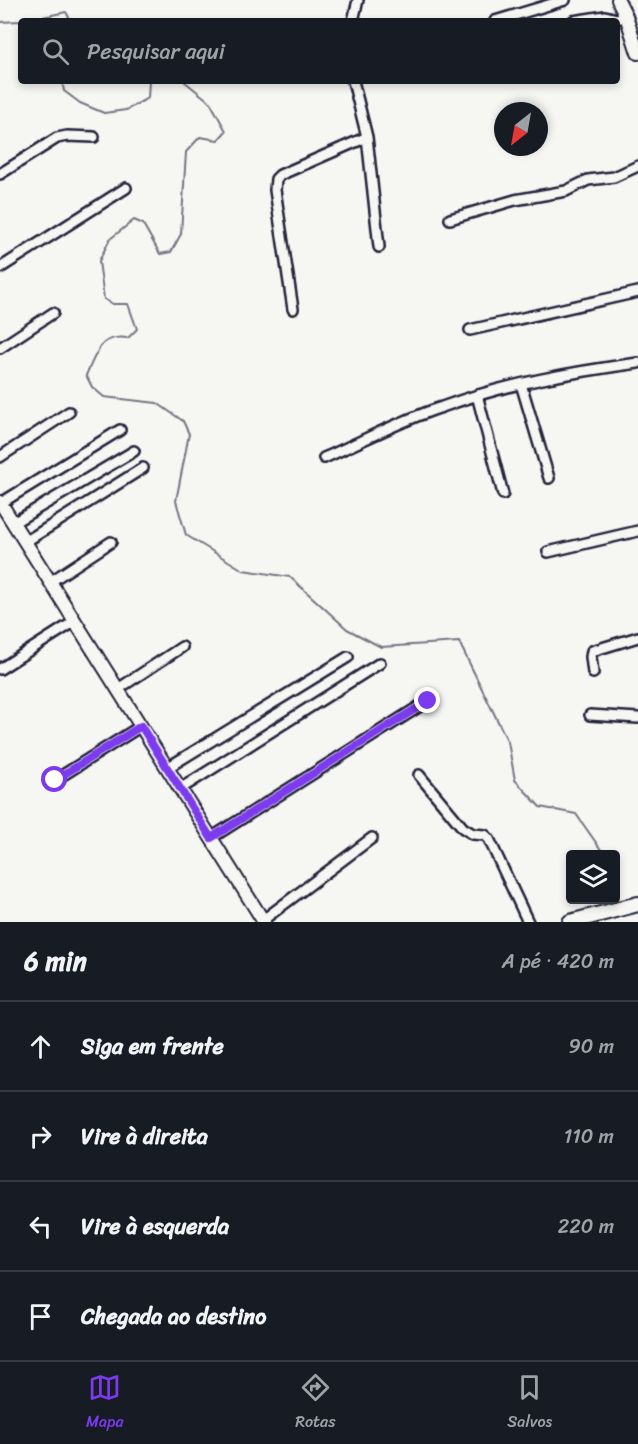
<!DOCTYPE html>
<html lang="pt">
<head>
<meta charset="utf-8">
<style>
	:root { --surface:#171b24; --page:#20242c; --text:#f1f3f6; --muted:#9ea1a6; --line:#363941; --accent:#7c3aed }
	body { margin:0; font-family:Sriracha,sans-serif; background:var(--page); color:var(--text) }
	.controls { position:absolute; right:18px; bottom:18px; display:grid; overflow:hidden; border-radius:6px; box-shadow:0 3px 9px #0003 }
	.controls button { width:54px; height:54px; display:grid; place-items:center; padding:0; border:0; border-bottom:2px solid var(--line); background:var(--surface); color:var(--text); font:30px sans-serif }
	.compass { position:absolute; left:494px; top:102px; width:54px; height:54px; border-radius:50%; background:var(--surface); box-shadow:0 3px 9px #0003; rotate:211deg }
	.stop { position:absolute; width:18px; height:18px; margin:-14px; border:4px solid #7c3aed; border-radius:50%; background:#fff }
	.stop.end { background:#7c3aed; border-color:#fff; box-shadow:0 2px 6px #0008 }
	.list { margin:0; padding:0; list-style:none }
	h2 { display:flex; justify-content:space-between; align-items:center; height:78px; margin:0; padding:0 24px; font-size:26px }
	h2 small { font-size:20px; font-weight:400; color:var(--muted) }
	.list li { display:grid; grid-template-columns:39px 1fr auto; gap:18px; align-items:center; box-sizing:border-box; height:90px; padding:0 24px; border-top:2px solid var(--line) }
	.list b { display:block; font-size:22px; white-space:nowrap }
	.list em { font-size:20px; font-style:normal; color:var(--muted) }
	.icon { flex:none; width:33px; height:33px; fill:none; stroke:currentColor; stroke-width:2; stroke-linecap:round; stroke-linejoin:round }
	.map { position:relative; flex:none; width:638px; height:922px; overflow:hidden }
	.search { position:absolute; background:var(--surface); box-shadow:0 3px 9px #0003; left:18px; right:18px; top:18px; height:66px; display:flex; align-items:center; gap:15px; box-sizing:border-box; padding:0 21px; border-radius:6px; color:var(--muted); font-size:22px }
	.sheet { height:438px; background:var(--surface) }
	nav { display:flex; justify-content:space-around; align-items:center; box-sizing:border-box; height:84px; border-top:2px solid var(--line); background:var(--surface); font-size:16px; color:var(--muted) }
	nav a { display:grid; justify-items:center; gap:3px }
	nav .on { color:var(--accent) }
	.map>svg:first-child { display:block }
</style>
</head>
<body>
<div class="map">
<svg width="638" height="922" viewBox="0 0 638 922">
	<rect width="100%" height="100%" fill="#f6f6f2"/>
	<filter id="ink" filterUnits="userSpaceOnUse"><feTurbulence type="fractalNoise" baseFrequency=".0167" numOctaves="2"/><feDisplacementMap in="SourceGraphic" scale="12" xChannelSelector="R" yChannelSelector="G"/><feConvolveMatrix kernelMatrix="1 2 1 2 8 2 1 2 1" color-interpolation-filters="sRGB"/></filter>
	<g filter="url(#ink)">
		<g fill="none" stroke-linecap="round" stroke-linejoin="round">
			<path stroke="#757583" stroke-width="2" d="M 24,21 L 66,12 L 71,21
				M 0,22 L 21,21
				M 62,81 L 64,91 L 80,103 L 104,113 L 126,110 L 148,98 L 149,81
				M 184,81 L 210,102 L 226,131 L 218,140 L 200,137 L 186,152 L 181,234 L 171,252 L 160,254 L 143,224 L 134,220 L 110,239 L 99,261 L 104,299 L 113,304 L 128,304 L 137,329 L 128,338 C 99,334 97,353 86,375 L 92,387 L 104,397 L 157,403 L 183,421 L 189,434 L 176,501 L 186,535 L 243,570 L 290,577 L 347,629 L 381,647 L 459,642 L 508,742 L 515,780 L 540,807 L 576,814 L 604,854"/>
			<defs>
				<path id="minor" d="M 353,21 L 358,0
					M 495,21 L 565,0
					M 573,21 L 605,16 L 617,19 L 626,16
					M 367,137 L 379,247
					M 0,174 L 57,138 L 67,136 L 94,137
					M 450,219 L 515,200 L 566,191 L 588,180 L 614,177 L 638,166
					M 0,268 L 126,188
					M 293,309 L 275,190 L 276,179 L 280,175 L 367,137 L 353,81
					M 470,330 L 638,292
					M 0,348 L 53,313
					M 521,384 L 549,478
					M 477,395 L 503,494
					M 0,457 L 69,412
					M 324,458 C 363,441 401,420 442,407 C 505,384 572,372 638,363
					M 1,503 L 120,430
					M 13,523 L 134,451
					M 25,542 L 143,468
					M 548,552 L 638,531
					M 50,582 L 111,542
					M 0,669 L 69,625
					M 593,673 L 591,657 L 592,651 L 638,637
					M 118,689 L 182,647
					M 590,715 L 638,718
					M 167,768 L 348,657
					M 419,775 L 463,828 L 473,834 L 485,835 L 489,839 L 528,922
					M 55,780 L 141,726
					M 180,789 L 380,663
					M 211,838 L 428,701
					M 263,920 L 372,838"/>
				<path id="tertiary" d="M 618,0 L 626,16 L 638,53
					M 0,502 L 264,922"/>
				<path id="secondary" d="M 570,922 L 638,904"/>
			</defs>
			<use href="#minor" stroke="#22223b" stroke-width="14"/>
			<use href="#tertiary" stroke="#22223b" stroke-width="16"/>
			<use href="#secondary" stroke="#22223b" stroke-width="18"/>
			<use href="#minor" stroke="#f6f6f2" stroke-width="9"/>
			<use href="#tertiary" stroke="#f6f6f2" stroke-width="12"/>
			<use href="#secondary" stroke="#f6f6f2" stroke-width="14"/>
		</g>
	</g>
	<g fill="none" stroke-linecap="round" stroke-linejoin="round" filter="url(#ink)">
		<path stroke="#7c3aed" stroke-width="8" d="M 55,780 L 141,726 L 211,838 L 428,701"/>
	</g>
</svg>
<div class="controls">
<button><svg class="icon" aria-label="layers" viewBox="0 0 24 24"><path d="M12 4l9 5-9 5-9-5zM3 14l9 5 9-5"/></svg></button>
</div>
<svg class="compass" viewBox="-18 -18 36 36"><path d="M0-13l5 13h-10z" fill="#e53935"/><path d="M0 13l5-13h-10z" fill="#9ea1a6"/></svg>
<div class="stop" style="left:55px;top:780px"></div>
<div class="stop end" style="left:428px;top:701px"></div>
<div class="search"><svg class="icon" aria-label="search" viewBox="0 0 24 24"><circle cx="10" cy="10" r="6"/><path d="M15 15l6 6"/></svg>Pesquisar aqui</div>
</div>
<section class="sheet">
<h2>6 min<small>A pé · 420 m</small></h2>
<ul class="list">
<li><svg class="icon" aria-label="ahead" viewBox="0 0 24 24"><path d="M12 20V5M6 11l6-6 6 6"/></svg><div><b>Siga em frente</b></div><em>90 m</em></li>
<li><svg class="icon" aria-label="right" viewBox="0 0 24 24"><path d="M7 20v-9h11M14 6l5 5-5 5"/></svg><div><b>Vire à direita</b></div><em>110 m</em></li>
<li><svg class="icon" aria-label="left" viewBox="0 0 24 24"><path d="M17 20v-9H6M10 6l-5 5 5 5"/></svg><div><b>Vire à esquerda</b></div><em>220 m</em></li>
<li><svg class="icon" aria-label="arrive" viewBox="0 0 24 24"><path d="M6 21V4h12l-3 4 3 4H6"/></svg><div><b>Chegada ao destino</b></div></li>
</ul>
</section>
<nav>
<a class="on"><svg class="icon" aria-label="map" viewBox="0 0 24 24"><path d="M3 6l6-2 6 2 6-2v14l-6 2-6-2-6 2zM9 4v14M15 6v14"/></svg>Mapa</a>
<a><svg class="icon" aria-label="directions" viewBox="0 0 24 24"><path d="M12 3l9 9-9 9-9-9zM9 14v-3h6M13 9l2 2-2 2"/></svg>Rotas</a>
<a><svg class="icon" aria-label="saved" viewBox="0 0 24 24"><path d="M7 4h10v16l-5-4-5 4z"/></svg>Salvos</a>
</nav>
</body>
</html>
